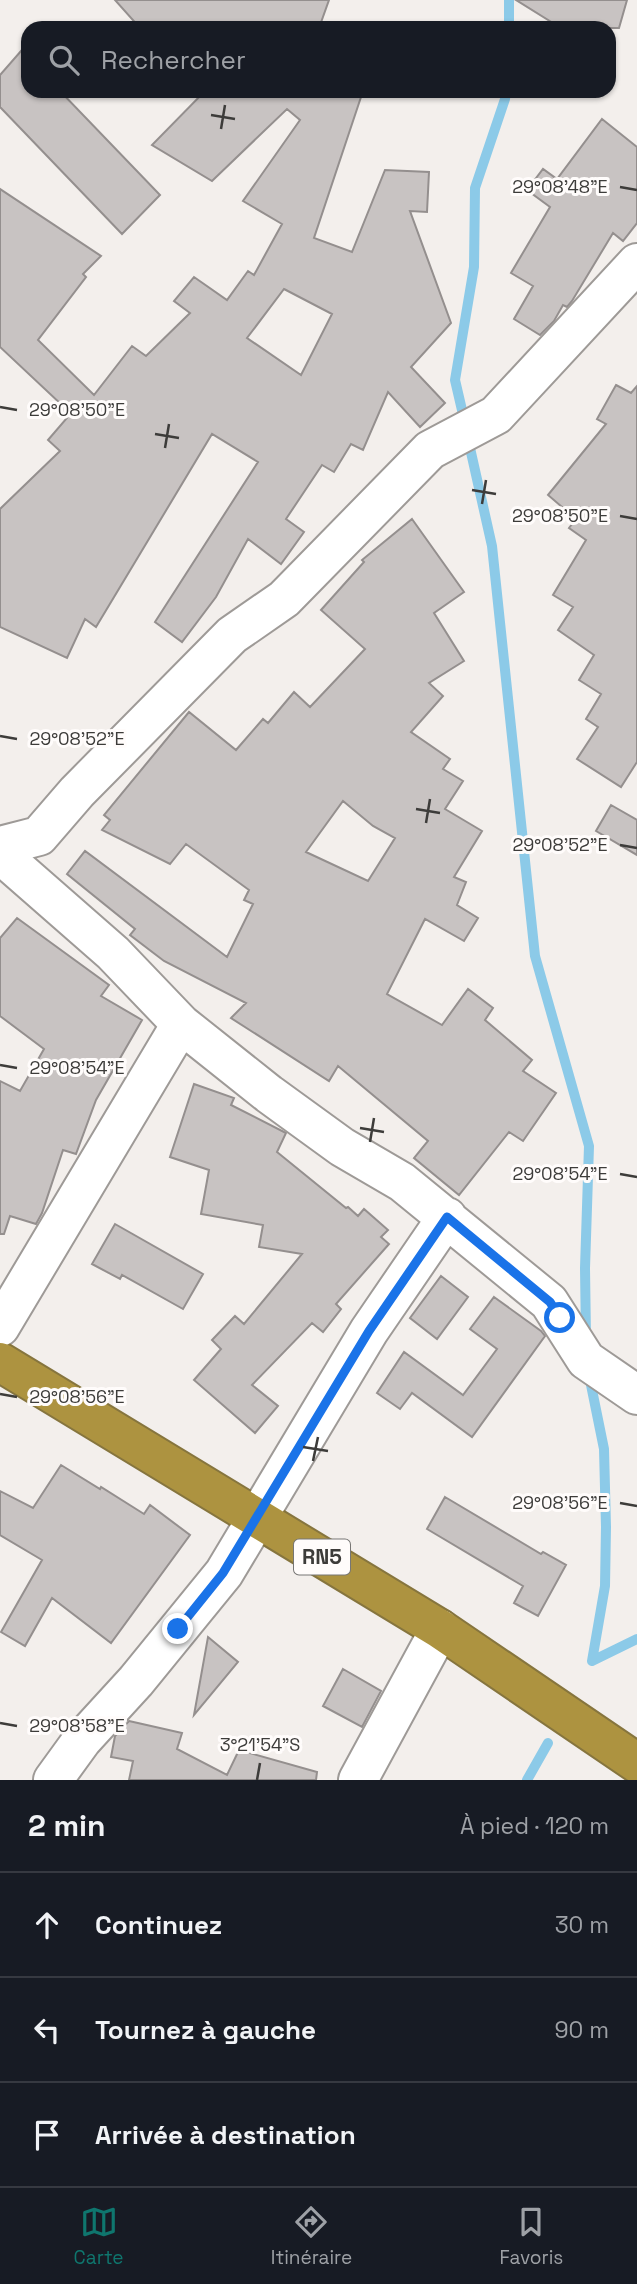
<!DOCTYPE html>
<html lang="fr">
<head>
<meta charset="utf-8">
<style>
	:root { --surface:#171b24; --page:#242831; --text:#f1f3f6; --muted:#9ea1a6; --line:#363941; --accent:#0f766e }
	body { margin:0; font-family:"Space Grotesk",sans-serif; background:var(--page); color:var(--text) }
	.stop { position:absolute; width:21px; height:21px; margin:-16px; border:5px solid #1a73e8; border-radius:50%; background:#fff }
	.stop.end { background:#1a73e8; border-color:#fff; box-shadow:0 2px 7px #0008 }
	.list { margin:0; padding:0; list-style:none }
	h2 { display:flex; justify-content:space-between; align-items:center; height:91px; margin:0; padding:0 28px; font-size:30px }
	h2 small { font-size:23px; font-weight:400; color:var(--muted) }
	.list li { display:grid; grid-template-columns:46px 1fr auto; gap:21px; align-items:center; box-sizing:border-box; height:105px; padding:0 28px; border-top:2px solid var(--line) }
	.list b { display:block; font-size:26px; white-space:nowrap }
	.list em { font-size:23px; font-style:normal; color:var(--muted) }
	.icon { flex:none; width:38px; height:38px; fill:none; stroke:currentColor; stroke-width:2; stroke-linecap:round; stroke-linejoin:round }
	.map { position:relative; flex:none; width:637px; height:1780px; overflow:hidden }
	.search { position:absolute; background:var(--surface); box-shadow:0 2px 5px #0004; left:21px; right:21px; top:21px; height:77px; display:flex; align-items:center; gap:18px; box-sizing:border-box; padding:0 24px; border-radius:21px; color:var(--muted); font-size:26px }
	.sheet { height:406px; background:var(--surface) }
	nav { display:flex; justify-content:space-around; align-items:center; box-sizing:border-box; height:98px; border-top:2px solid var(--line); background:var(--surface); font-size:19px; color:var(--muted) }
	nav a { display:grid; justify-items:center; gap:4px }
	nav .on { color:var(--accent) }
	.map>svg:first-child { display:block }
</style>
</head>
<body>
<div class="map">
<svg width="637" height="1780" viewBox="0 0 637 1780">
	<rect width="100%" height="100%" fill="#f3efec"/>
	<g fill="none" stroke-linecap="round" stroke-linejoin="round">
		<path stroke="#8ccae8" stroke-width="10" d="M 509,0 L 509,28
			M 465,423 L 455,380 L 474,267 L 475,188 L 505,99 L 506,91
			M 468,439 L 492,546 L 535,956 L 589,1146 L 585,1268 L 586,1338
			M 589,1375 L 604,1449 L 606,1527 L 605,1586 L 592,1661
			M 592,1661 L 637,1639
			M 527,1780 L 548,1743"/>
	</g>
	<path fill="#c8c3c2" stroke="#948f8e" stroke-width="2" fill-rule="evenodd" d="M 115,0 L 329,0 L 319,28 L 140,28 Z
		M 516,0 L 627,0 L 619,28 L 561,28 Z
		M 28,43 L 28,91 L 60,91 L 160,195 L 122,234 L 0,107 L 0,75 Z
		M 205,91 L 363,91 L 314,238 L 352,252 L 385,170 L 429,172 L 427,212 L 410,211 L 451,323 L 411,367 L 445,403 L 420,427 L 388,392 L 363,450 L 351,444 L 334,472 L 322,465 L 286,519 L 304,532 L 281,564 L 248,539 L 216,597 L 182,642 L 155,622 L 258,462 L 212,434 L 96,627 L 85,619 L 67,658 L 0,627 L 0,509 L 60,451 L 48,440 L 67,418 L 58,411 L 63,406 L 0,347 L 0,189 L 101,256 L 83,274 L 86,277 L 38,340 L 94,395 L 132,346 L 146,356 L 190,313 L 174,301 L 194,277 L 227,300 L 248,271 L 254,275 L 282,224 L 243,201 L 300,120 L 287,109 L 212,181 L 152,145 ZM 284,289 L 332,314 L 301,375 L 247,338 Z
		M 602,119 L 637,147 L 637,223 L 623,241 L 613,233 L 572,301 L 567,307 L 563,305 L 554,321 L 540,335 L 514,319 L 533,286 L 511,273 L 550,207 L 527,190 L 543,169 L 557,179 Z
		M 616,385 L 631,393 L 637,386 L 637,762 L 621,787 L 577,759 L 598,727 L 586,719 L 601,694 L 579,680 L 594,655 L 558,630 L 573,607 L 553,595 L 586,540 L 569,528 L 576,519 L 548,495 L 606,424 L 597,419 Z
		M 412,519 L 464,592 L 434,613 L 464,661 L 429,683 L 443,696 L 411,732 L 450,759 L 443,769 L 463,781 L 445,809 L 482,831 L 454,877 L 466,882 L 457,905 L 478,918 L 464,941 L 425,919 L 387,994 L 442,1025 L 468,989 L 493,1008 L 485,1020 L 532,1060 L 523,1071 L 556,1093 L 523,1141 L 509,1132 L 459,1195 L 414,1158 L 428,1141 L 338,1066 L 329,1081 L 231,1018 L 246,1003 L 164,961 L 130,935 L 135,929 L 67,874 L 85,851 L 227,957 L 253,904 L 244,900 L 249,890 L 186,844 L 170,864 L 102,830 L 110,820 L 104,815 L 189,712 L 236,750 L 263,719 L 268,723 L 294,692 L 310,707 L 365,649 L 321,610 L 364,562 L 362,560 ZM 343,801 L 373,826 L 395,838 L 368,881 L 306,852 Z
		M 611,805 L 637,820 L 637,855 L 596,831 Z
		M 17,918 L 109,985 L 101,996 L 142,1020 L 96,1100 L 76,1154 L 63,1150 L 42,1213 L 36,1224 L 10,1216 L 4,1234 L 0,1234 L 0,1081 L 20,1091 L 44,1049 L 0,1016 L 0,938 Z
		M 194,1084 L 234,1098 L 231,1105 L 286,1133 L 277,1152 L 346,1208 L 348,1207 L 358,1216 L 364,1209 L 388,1230 L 381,1237 L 389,1244 L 336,1304 L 341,1309 L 323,1332 L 312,1323 L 252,1385 L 278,1406 L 255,1433 L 194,1380 L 221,1349 L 212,1340 L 235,1316 L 244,1324 L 302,1254 L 259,1247 L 263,1225 L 201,1214 L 209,1170 L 170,1157 Z
		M 115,1224 L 203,1274 L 183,1309 L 122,1275 L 120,1279 L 92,1264 Z
		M 441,1276 L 468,1297 L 437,1339 L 410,1318 Z
		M 494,1297 L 541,1331 L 545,1336 L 472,1437 L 412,1393 L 400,1409 L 377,1393 L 404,1352 L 463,1395 L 497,1349 L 470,1329 Z
		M 61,1465 L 100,1489 L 101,1487 L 144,1514 L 150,1505 L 190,1535 L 111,1643 L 52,1598 L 25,1646 L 1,1632 L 42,1560 L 0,1535 L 0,1491 L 33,1508 Z
		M 445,1497 L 541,1554 L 543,1552 L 566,1565 L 538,1616 L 514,1603 L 523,1586 L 427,1529 Z
		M 208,1637 L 238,1662 L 194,1715 Z
		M 343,1669 L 381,1691 L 362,1727 L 323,1706 Z
		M 129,1721 L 182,1733 L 177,1749 L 227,1775 L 239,1750 L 317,1772 L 316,1780 L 129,1780 L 133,1761 L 111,1757 L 115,1736 Z"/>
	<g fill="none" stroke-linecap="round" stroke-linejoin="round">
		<defs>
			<path id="minor" d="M 0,846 L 39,836 L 77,792 L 232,635 L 284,599 L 430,450 L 496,415 L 637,263
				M 0,854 L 113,953 L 181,1024 L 269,1094 L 342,1147 L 402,1182 L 549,1302 L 586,1360 L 637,1395
				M 0,1327 L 181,1024
				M 53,1780 L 82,1740 L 136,1681 L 224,1573 L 369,1331 L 447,1217
				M 358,1780 L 440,1629"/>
			<path id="highway" d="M 0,1362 L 440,1629 L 637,1763"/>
		</defs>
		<use href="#minor" stroke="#9e9a97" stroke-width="42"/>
		<use href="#highway" stroke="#86753e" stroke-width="42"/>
		<use href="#minor" stroke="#fff" stroke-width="38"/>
		<use href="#highway" stroke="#ad9340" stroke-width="38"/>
	</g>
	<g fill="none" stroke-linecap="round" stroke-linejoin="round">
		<path stroke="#1a73e8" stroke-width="9" d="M 178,1629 L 223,1573 L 369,1331 L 447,1217 L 550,1302 L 560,1318"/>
	</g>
	<path fill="none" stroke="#3d3c3a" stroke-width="2.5" d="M 211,115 L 235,119M 221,129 L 225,105M 620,187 L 637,190M 0,407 L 17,410M 155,434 L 179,438M 165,448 L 169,424M 472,490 L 496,494M 482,504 L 486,480M 620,516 L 637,519M 0,736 L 17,739M 416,809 L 440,813M 426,823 L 430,799M 620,845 L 637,848M 0,1065 L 17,1068M 360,1128 L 384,1132M 370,1142 L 374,1118M 620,1174 L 637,1177M 0,1394 L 17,1397M 303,1447 L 328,1451M 313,1461 L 318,1437M 620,1503 L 637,1506M 0,1723 L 17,1726M 257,1780 L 260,1763"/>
	<g text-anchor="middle" stroke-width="6" stroke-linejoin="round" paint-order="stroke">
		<rect fill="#fffcfb" stroke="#777674" stroke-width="2" x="294" y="1539.5" width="56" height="35" rx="5"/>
		<g font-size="21" font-weight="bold" fill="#3d3c3a">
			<text x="322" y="1564">RN5</text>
		</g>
	</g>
	<g font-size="18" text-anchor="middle" fill="#3d3c3a" stroke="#fffcfb" stroke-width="6" stroke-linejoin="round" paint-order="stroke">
		<text x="560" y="193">29°08'48"E</text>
		<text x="77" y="416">29°08'50"E</text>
		<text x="560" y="522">29°08'50"E</text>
		<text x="77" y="745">29°08'52"E</text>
		<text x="560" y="851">29°08'52"E</text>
		<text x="77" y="1074">29°08'54"E</text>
		<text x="560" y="1180">29°08'54"E</text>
		<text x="77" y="1403">29°08'56"E</text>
		<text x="560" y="1509">29°08'56"E</text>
		<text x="77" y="1732">29°08'58"E</text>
		<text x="260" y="1751">3°21'54"S</text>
	</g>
</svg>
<div class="stop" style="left:560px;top:1318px"></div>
<div class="stop end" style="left:178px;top:1629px"></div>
<div class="search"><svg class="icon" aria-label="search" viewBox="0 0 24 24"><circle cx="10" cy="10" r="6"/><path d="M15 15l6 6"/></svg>Rechercher</div>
</div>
<section class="sheet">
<h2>2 min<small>À pied · 120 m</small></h2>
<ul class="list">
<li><svg class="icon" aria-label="ahead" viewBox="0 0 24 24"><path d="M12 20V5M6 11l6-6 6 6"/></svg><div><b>Continuez</b></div><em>30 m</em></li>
<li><svg class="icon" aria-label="left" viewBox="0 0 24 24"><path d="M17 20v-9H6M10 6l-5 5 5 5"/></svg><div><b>Tournez à gauche</b></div><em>90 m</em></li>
<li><svg class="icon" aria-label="arrive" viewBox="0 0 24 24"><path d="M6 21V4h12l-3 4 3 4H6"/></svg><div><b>Arrivée à destination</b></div></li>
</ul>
</section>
<nav>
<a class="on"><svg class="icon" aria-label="map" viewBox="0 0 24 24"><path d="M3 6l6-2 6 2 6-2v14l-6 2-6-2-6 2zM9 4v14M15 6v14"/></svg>Carte</a>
<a><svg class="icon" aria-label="directions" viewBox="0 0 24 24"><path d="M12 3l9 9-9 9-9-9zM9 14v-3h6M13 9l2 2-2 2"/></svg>Itinéraire</a>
<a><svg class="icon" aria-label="saved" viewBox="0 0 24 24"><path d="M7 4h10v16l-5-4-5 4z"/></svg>Favoris</a>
</nav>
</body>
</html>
